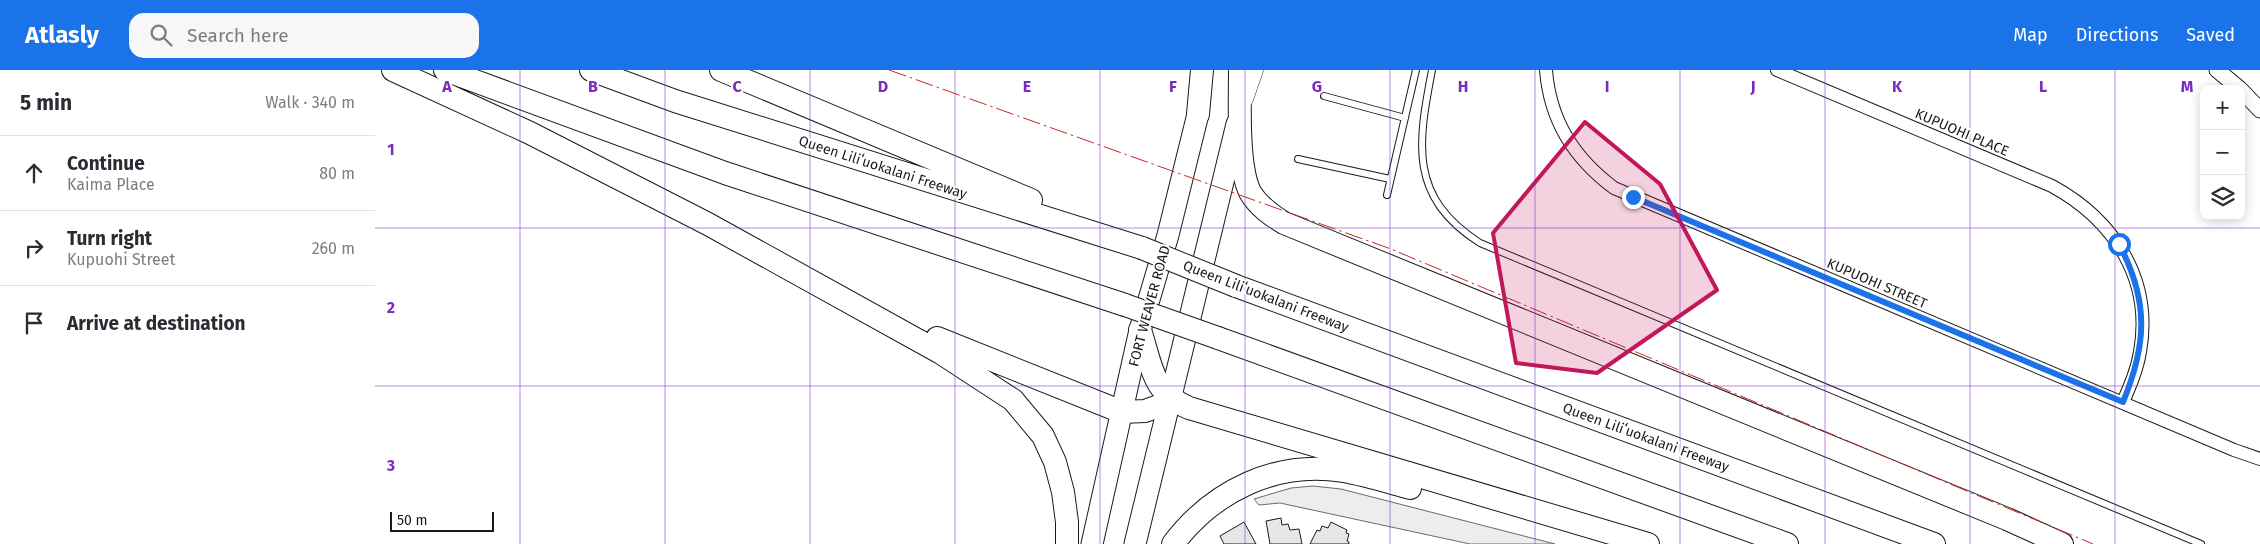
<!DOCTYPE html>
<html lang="en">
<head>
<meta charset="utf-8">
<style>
	:root { --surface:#fff; --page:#f7f7f7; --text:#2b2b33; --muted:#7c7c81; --line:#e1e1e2; --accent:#1a73e8 }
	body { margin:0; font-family:"Fira Sans",sans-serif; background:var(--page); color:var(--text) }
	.controls { position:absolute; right:15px; top:15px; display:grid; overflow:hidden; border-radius:10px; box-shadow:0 2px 12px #0003 }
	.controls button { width:45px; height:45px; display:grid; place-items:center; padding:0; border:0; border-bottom:1px solid var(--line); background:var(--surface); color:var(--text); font:25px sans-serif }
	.scale { position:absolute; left:15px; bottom:12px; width:104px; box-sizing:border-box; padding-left:5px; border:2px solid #1a1a1a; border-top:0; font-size:14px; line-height:18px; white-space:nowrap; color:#1a1a1a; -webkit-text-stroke:4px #fff; paint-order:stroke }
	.stop { position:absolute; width:15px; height:15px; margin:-11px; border:4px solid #1a73e8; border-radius:50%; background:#fff }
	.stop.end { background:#1a73e8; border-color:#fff; box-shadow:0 1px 5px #0008 }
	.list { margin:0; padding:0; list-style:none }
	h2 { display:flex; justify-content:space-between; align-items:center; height:65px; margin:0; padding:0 20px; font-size:21px }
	h2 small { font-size:16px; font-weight:400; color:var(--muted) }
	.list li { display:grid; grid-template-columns:32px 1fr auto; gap:15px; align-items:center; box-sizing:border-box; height:75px; padding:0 20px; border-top:1px solid var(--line) }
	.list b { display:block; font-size:19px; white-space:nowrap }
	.list p { margin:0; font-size:16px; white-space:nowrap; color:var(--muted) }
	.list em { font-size:16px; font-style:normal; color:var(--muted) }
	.icon { flex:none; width:28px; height:28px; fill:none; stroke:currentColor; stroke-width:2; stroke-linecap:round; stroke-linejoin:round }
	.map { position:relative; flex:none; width:1885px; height:474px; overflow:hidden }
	header { display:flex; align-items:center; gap:30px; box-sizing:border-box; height:70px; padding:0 25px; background:var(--accent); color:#fff }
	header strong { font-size:24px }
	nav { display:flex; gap:28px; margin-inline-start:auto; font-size:18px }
	.search { width:350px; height:45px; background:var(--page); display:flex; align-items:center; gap:12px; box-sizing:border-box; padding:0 18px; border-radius:15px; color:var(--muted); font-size:19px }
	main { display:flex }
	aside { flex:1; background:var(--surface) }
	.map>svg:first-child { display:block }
</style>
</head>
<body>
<header>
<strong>Atlasly</strong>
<div class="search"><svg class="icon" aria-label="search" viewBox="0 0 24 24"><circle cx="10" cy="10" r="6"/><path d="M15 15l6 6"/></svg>Search here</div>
<nav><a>Map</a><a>Directions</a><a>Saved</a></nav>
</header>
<main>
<aside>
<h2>5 min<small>Walk · 340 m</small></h2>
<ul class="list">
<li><svg class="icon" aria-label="ahead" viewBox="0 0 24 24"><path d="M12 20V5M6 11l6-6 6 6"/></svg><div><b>Continue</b><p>Kaima Place</p></div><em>80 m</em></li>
<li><svg class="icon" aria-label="right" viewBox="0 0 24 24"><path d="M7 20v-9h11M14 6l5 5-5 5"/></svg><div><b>Turn right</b><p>Kupuohi Street</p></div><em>260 m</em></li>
<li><svg class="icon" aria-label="arrive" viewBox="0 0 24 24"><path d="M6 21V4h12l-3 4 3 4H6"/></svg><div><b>Arrive at destination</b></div></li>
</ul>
</aside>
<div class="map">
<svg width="1885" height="474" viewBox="0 0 1885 474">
	<rect width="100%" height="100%" fill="#fff"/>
	<path fill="#ededed" stroke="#6a6a6a" d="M 938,416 L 966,419 L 1180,474 L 1095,474 L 905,433 L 884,435 L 879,429 L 916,418 Z"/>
	<path fill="#e6e6e6" stroke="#1a1a1a" d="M 906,448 L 907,455 L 913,454 L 915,460 L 924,459 L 927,474 L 895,474 L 891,451 Z
		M 869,452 L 881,474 L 849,474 L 845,466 Z
		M 956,452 L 972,460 L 971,463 L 974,464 L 972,471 L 974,472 L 974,474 L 935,474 L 942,460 L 945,461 L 947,456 L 953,458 Z"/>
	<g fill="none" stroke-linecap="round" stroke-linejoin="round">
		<defs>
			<path id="service" d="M 1057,0 C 1043,73 1033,127 1105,173 L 1826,474
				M 949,26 L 1030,48
				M 923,89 L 1015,109
				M 1012,125 L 1041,0"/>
			<path id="minor" d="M 1171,0 C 1175,51 1199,88 1239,118 L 1859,380 L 1885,389
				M 1402,0 L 1677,116 C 1739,150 1778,209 1765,282 C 1762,300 1755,316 1748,332"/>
			<path id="tertiary" d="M 1842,0 L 1865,19
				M 1866,20 L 1885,40"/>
			<path id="secondary" d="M 869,29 L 879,0"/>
			<path id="trunk" d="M 717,474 L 765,260 L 793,165 L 823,44
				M 760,474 L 862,54"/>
			<path id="motorway" d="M 18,0 L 155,63 L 333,154 L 566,283 L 638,330 L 668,366 L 680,392 L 688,422 L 692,452 L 692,474
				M 70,0 L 350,103 L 750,235
				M 216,0 L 300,31 L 767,178
				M 346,0 L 656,130
				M 865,0 C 865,31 862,96 875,122 C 883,136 896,145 909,153 L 1632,449 L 1687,474
				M 823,44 L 827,0
				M 861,216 L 1559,474
				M 765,260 C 777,296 776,322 814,338 L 1273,474
				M 562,268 L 747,342 L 770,341 L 797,331
				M 843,268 L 1412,474
				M 798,474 C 838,421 901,390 968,401 C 991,405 1013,412 1035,418"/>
		</defs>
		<use href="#service" stroke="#1a1a1a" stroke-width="8"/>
		<use href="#minor" stroke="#1a1a1a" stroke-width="14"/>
		<use href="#tertiary" stroke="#1a1a1a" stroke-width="17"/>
		<use href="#secondary" stroke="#1a1a1a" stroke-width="19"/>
		<use href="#trunk" stroke="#1a1a1a" stroke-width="23"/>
		<use href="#motorway" stroke="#1a1a1a" stroke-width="24"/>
		<use href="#service" stroke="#fff" stroke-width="6"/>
		<use href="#minor" stroke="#fff" stroke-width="12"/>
		<use href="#tertiary" stroke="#fff" stroke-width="15"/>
		<use href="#secondary" stroke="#fff" stroke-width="18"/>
		<use href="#trunk" stroke="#fff" stroke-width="21"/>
		<use href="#motorway" stroke="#fff" stroke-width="22"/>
		<defs>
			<path id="motorway-bridge" d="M 767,178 L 861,216
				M 750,235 L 843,268"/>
		</defs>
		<use href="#motorway-bridge" stroke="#1a1a1a" stroke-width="24" stroke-linecap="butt"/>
		<use href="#motorway-bridge" stroke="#fff" stroke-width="22"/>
		<path stroke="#c62828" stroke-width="1" stroke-dasharray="18 4 2.5 4" stroke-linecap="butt" d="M 514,0 L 1016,179 L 1718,474"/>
	</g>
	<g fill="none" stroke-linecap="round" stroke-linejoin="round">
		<path stroke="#1a73e8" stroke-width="6" d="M 1258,127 L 1748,332 C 1772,274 1774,231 1744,174"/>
	</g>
	<path fill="#c2185b" fill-opacity="0.2" stroke="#c2185b" stroke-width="4" stroke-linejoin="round" d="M 1210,52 L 1285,114 L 1342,220 L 1222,303 L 1141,293 L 1118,163 Z"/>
	<path fill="none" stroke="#7b2cbf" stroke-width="1" stroke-opacity="0.55" d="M 145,0 L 145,474M 290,0 L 290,474M 435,0 L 435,474M 580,0 L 580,474M 725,0 L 725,474M 870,0 L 870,474M 1015,0 L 1015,474M 1160,0 L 1160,474M 1305,0 L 1305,474M 1450,0 L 1450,474M 1595,0 L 1595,474M 1740,0 L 1740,474M 0,158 L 1885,158M 0,316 L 1885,316"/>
	<g text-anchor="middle" stroke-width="4" stroke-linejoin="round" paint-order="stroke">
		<g font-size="14" fill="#1a1a1a" stroke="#fff">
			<text transform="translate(1587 62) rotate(23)" y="5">KUPUOHI PLACE</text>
			<text transform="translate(508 97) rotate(18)" y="5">Queen Liliʻuokalani Freeway</text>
			<text transform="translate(1502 213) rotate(23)" y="5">KUPUOHI STREET</text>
			<text transform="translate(891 226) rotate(21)" y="5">Queen Liliʻuokalani Freeway</text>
			<text transform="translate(774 236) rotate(-75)" y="5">FORT WEAVER ROAD</text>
			<text transform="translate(1271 367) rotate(20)" y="5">Queen Liliʻuokalani Freeway</text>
		</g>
	</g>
	<g font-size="16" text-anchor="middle" font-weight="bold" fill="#7b2cbf" stroke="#fff" stroke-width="4" stroke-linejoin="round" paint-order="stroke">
		<text x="72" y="22">A</text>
		<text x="218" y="22">B</text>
		<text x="362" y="22">C</text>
		<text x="508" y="22">D</text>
		<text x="652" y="22">E</text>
		<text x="798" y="22">F</text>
		<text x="942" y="22">G</text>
		<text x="1088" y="22">H</text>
		<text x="1232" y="22">I</text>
		<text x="1378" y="22">J</text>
		<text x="1522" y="22">K</text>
		<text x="1668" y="22">L</text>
		<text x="1812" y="22">M</text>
		<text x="16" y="85">1</text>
		<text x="16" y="243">2</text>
		<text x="16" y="401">3</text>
	</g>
</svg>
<div class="controls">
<button>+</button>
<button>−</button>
<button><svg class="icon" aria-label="layers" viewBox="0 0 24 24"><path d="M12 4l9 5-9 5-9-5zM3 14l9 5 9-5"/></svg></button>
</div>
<div class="scale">50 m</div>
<div class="stop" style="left:1744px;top:174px"></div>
<div class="stop end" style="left:1258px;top:127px"></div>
</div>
</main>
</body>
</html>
